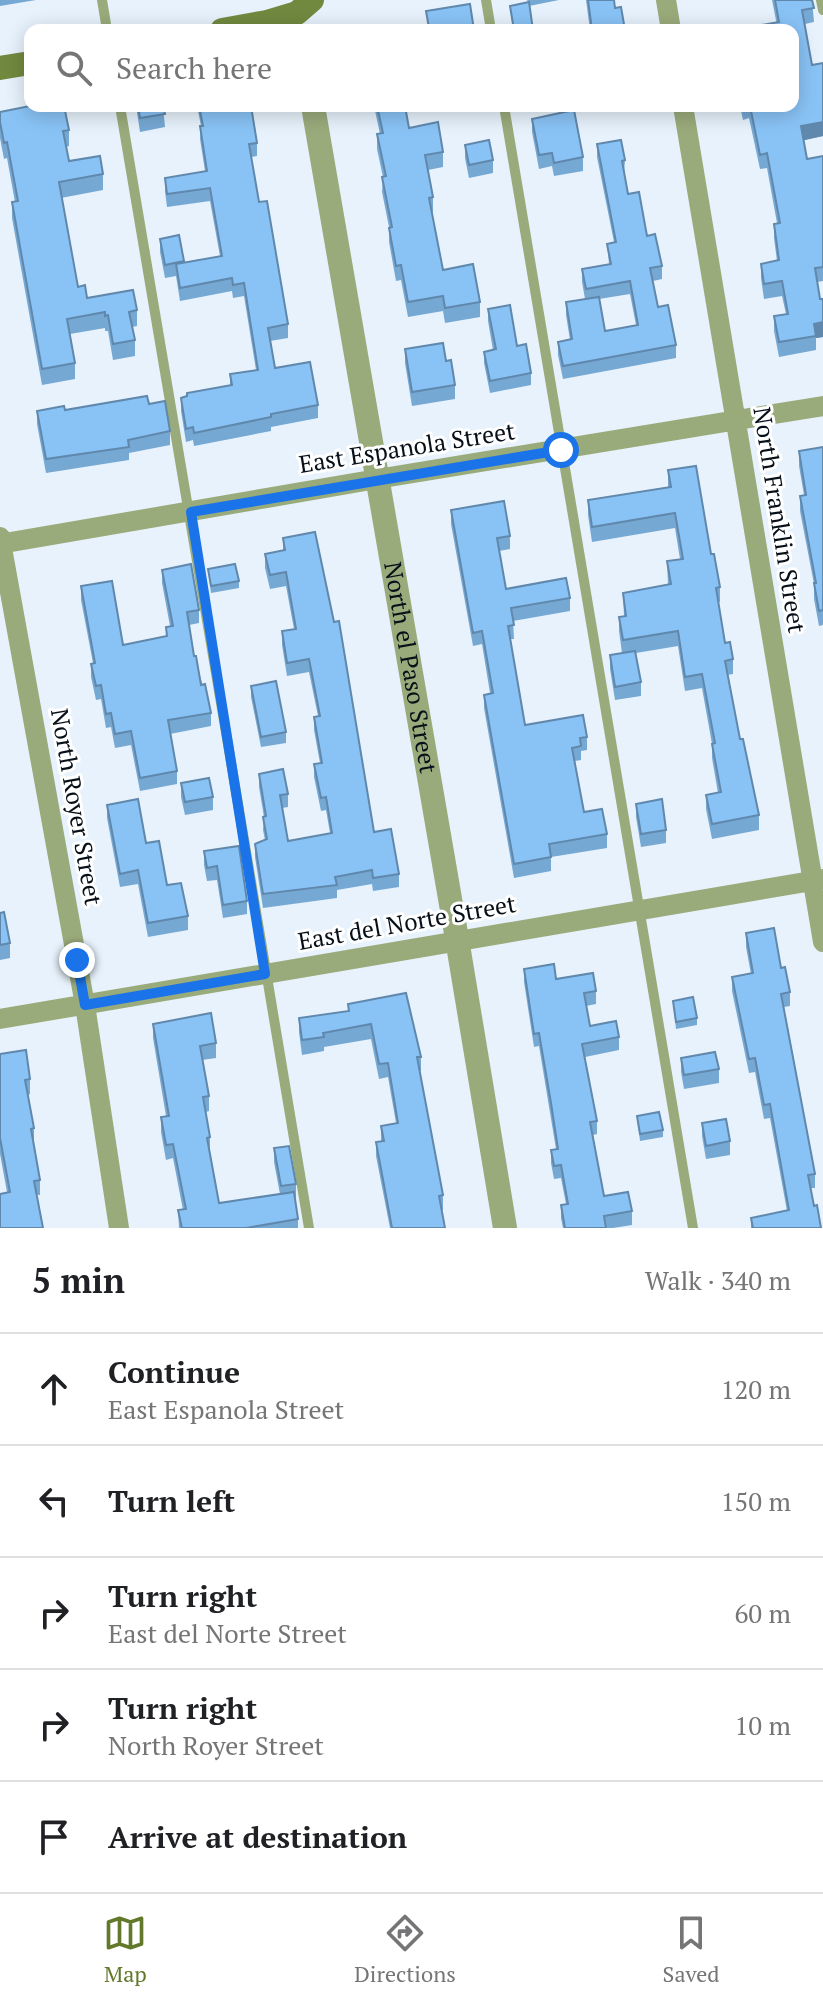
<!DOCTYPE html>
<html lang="en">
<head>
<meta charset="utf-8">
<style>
	:root { --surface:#fff; --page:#f6f6f6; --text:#202124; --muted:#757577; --line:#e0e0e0; --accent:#62792b }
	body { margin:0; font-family:"PT Serif",serif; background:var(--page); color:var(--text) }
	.stop { position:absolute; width:24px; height:24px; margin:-18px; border:6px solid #1a73e8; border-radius:50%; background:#fff }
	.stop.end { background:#1a73e8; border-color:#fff; box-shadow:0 2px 8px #0008 }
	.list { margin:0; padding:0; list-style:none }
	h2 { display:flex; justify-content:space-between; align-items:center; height:104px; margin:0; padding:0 32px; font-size:34px }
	h2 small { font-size:26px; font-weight:400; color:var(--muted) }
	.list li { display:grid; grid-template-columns:52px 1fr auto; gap:24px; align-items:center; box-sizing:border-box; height:112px; padding:0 32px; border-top:2px solid var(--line) }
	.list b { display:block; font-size:30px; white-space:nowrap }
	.list p { margin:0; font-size:26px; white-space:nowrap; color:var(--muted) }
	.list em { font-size:26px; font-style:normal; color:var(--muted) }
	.icon { flex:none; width:44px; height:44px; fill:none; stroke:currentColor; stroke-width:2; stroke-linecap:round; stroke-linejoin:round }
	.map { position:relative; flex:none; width:823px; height:1228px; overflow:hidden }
	.search { position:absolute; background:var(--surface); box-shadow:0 4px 20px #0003; left:24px; right:24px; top:24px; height:88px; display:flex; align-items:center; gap:20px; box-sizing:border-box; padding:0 28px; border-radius:16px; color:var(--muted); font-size:30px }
	.sheet { height:664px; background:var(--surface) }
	nav { display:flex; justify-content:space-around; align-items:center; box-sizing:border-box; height:112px; border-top:2px solid var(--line); background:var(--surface); font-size:22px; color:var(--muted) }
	nav a { display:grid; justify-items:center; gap:4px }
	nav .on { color:var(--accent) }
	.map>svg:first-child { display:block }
</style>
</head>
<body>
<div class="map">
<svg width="823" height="1228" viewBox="0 0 823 1228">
	<rect width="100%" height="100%" fill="#e7f2fc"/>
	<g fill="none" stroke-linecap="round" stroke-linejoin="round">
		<path stroke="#9aab7b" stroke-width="10" d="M 102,0 L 107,30
			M 486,0 L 491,30
			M 821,0 L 823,10
			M 120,106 C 186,480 245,854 309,1228
			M 504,106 L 693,1228"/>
		<path stroke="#9aab7b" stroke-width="20" d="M 666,0 L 671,30
			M 683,106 L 823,942
			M 0,537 L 85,1005 L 119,1228
			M 0,544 L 377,479 L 823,406
			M 0,1019 L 823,879"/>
		<path stroke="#9aab7b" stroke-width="24" id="s1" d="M 313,106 L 457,939 L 505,1228"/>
		<path stroke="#71893f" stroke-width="24" d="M 222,30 L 267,22 L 297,13 L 312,0
			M 0,68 L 30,63"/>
	</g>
	<path fill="#76a8d4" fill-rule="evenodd" d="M 0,0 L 36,0 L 0,6 Z
		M 527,0 L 559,0 L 529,6 L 533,30 L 513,30 L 510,6 L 528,2 Z
		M 586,0 L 614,0 L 615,8 L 625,30 L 590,30 Z
		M 772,0 L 812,0 L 814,22 L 805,24 L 812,65 L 823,63 L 823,136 L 803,140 L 807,159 L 823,156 L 823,281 L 817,282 L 820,299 L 823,299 L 823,337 L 816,338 L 816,350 L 779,357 L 774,331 L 774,316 L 786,314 L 782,296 L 764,299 L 761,278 L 761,264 L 777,261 L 774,238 L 774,224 L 777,223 L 767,168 L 760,169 L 749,118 L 743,120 L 740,106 L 793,106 Z
		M 136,106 L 163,106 L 165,127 L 140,132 Z
		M 197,106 L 251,106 L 257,143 L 257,156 L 251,157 L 259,202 L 288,324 L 288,338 L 270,341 L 275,368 L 318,405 L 318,418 L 271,427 L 271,431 L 194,446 L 193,440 L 186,442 L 181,411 L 181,398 L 230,385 L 230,374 L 256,370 L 244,296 L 233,298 L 232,291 L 180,301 L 176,276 L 165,278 L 160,252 L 160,239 L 179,235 L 184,263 L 220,256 L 210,201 L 167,207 L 165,191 L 165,178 L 205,171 L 200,139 L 201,126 Z
		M 374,106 L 405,106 L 409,128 L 443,152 L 443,167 L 428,170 L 433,197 L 433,212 L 432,212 L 443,270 L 480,302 L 480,317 L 445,323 L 443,311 L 408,317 L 401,280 L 396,281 L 389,242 L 389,227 L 382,192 L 383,177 L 377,149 L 377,134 L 380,134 Z
		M 0,112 L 69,130 L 69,146 L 66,147 L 69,161 L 103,174 L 103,190 L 61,198 L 78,287 L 87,298 L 137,310 L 137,326 L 132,327 L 135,340 L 135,356 L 113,360 L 108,331 L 105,331 L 105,328 L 70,334 L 75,363 L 75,379 L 42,385 L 12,218 L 12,202 L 15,202 L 7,158 L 4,159 L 0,138 Z
		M 532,119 L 583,157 L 583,171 L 554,176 L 552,166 L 539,169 L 532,132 Z
		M 597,144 L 625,160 L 624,173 L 628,194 L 662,266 L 662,279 L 653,281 L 658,307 L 676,345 L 676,358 L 563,379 L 558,355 L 558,342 L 570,340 L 566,315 L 566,302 L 585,299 L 582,282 L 582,269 L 609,264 L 607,244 L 614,242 L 597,157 ZM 630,294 L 636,325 L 605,331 L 599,299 Z
		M 465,145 L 493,160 L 493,173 L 469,178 L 465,158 Z
		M 488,309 L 517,346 L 531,373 L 531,385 L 490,393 L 484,363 L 484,352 L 493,350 L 488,321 Z
		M 405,349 L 446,361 L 455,385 L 455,399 L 412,406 L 405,363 Z
		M 149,404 L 170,431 L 170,445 L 129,453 L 129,460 L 46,473 L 37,424 L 37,411 L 65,410 Z
		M 823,447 L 823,625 L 819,626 L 814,599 L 814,584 L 800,511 L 800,496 L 804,495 L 799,466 L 799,451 Z
		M 668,470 L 711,554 L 720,587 L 720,602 L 718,602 L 725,643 L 733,659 L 733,674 L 727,675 L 740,739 L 759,815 L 759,830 L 712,839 L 706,809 L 706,795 L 718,793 L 712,758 L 712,744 L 702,688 L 685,691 L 678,646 L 636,653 L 641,682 L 641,696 L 615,700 L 610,669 L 610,655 L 622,653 L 619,631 L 619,617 L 624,616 L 623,593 L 668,585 L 667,561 L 680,559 L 675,528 L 592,542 L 588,515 L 588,500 L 668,487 Z
		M 451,510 L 510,536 L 510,549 L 499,551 L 506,589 L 570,598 L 570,611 L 513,621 L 514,639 L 510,639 L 525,725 L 587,737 L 587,750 L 581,751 L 581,760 L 575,761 L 584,812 L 607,834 L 607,848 L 551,857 L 551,871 L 514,878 L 484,708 L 484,695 L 490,693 L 482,644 L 473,646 L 451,524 Z
		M 283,538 L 374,832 L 399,874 L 399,887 L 373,891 L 372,884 L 337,890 L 337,898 L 263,908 L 255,857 L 255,844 L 265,840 L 263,830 L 264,817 L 259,787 L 259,774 L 288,794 L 288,807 L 282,808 L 288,841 L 330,833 L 326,810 L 321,811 L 314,777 L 314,764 L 320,763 L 314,730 L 314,717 L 318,716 L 309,672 L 287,676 L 282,645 L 282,631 L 294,629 L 286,586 L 270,589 L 265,568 L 265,554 L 283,551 Z
		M 208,569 L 239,581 L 239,588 L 211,593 Z
		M 162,570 L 199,610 L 199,623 L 189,625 L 194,656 L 211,713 L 211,726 L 170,734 L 177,771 L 177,784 L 140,791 L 131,745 L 115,748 L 111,727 L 106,728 L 101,699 L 96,700 L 91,677 L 91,664 L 93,663 L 81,600 L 81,586 L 123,645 L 166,637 L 166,627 L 170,626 L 162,583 Z
		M 251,686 L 286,732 L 286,743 L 261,747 L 251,697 Z
		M 181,783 L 213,797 L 213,810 L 185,815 L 181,797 Z
		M 636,804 L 666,830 L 666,843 L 641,847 L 636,817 Z
		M 107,805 L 146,843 L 167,885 L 188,916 L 188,930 L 148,937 L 138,884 L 120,887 L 107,818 Z
		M 204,851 L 247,901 L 247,914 L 223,918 L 217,880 L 207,881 L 204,865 Z
		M 0,913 L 10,943 L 10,958 L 0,960 Z
		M 746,933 L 781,968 L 790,992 L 790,1006 L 784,1007 L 815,1174 L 815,1188 L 811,1188 L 814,1206 L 821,1228 L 751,1228 L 751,1218 L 787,1211 L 770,1118 L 764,1119 L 755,1072 L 749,1073 L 732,991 L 732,977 L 751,974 L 746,947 Z
		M 524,969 L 596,991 L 596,1004 L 586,1006 L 590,1026 L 619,1037 L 619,1050 L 585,1057 L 597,1121 L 597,1134 L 593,1135 L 604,1196 L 632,1211 L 632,1225 L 613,1228 L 563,1228 L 561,1218 L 561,1205 L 566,1204 L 561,1178 L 554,1179 L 551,1163 L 551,1150 L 556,1149 L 539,1046 L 534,1047 L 524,982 Z
		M 673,1001 L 697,1018 L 697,1025 L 676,1029 Z
		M 348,1004 L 421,1057 L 421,1071 L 419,1071 L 443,1195 L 443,1210 L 442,1210 L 445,1228 L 390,1228 L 376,1156 L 376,1142 L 381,1141 L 381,1126 L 396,1123 L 388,1077 L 379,1079 L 371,1039 L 324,1047 L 324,1051 L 302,1055 L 299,1032 L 299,1018 L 348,1011 Z
		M 153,1024 L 216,1043 L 216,1058 L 202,1060 L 209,1096 L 209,1111 L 206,1112 L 210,1137 L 210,1152 L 219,1203 L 280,1194 L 274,1162 L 274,1148 L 296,1184 L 296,1197 L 295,1197 L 298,1219 L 298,1228 L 179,1228 L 178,1210 L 183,1210 L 173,1158 L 166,1160 L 161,1132 L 161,1117 L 166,1116 L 153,1038 Z
		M 0,1054 L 30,1079 L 30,1094 L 28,1095 L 34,1128 L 34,1144 L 40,1180 L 40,1195 L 7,1192 L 0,1154 Z
		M 681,1058 L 719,1069 L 719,1083 L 684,1089 L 681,1072 Z
		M 637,1116 L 663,1130 L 663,1137 L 640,1141 Z
		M 702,1123 L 730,1141 L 730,1155 L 706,1159 L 702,1136 Z"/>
	<path fill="#6088ac" d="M 823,122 L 823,136 L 801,141 L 801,126 Z
		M 823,322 L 823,337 L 816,338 L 814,324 Z"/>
	<path fill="#89c3f6" stroke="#6088ac" stroke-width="2" d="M 588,0 L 614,0 L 615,8 L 621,7 L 625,30 L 592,30 Z
		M 775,0 L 812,0 L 814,8 L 802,10 L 812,65 L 823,63 L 823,122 L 801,126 L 807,159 L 823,156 L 823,267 L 815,268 L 820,299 L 823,299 L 823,322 L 814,324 L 816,336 L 779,342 L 774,316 L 788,314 L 782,281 L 764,284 L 761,264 L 779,260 L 774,224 L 780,223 L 767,153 L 760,155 L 750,106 L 793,106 L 793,30 L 733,30 L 779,22 Z
		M 529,2 L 533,30 L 514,30 L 510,6 Z
		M 470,4 L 474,30 L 417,30 L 429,28 L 426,11 Z
		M 30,106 L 64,106 L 69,130 L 63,131 L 69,161 L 100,156 L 103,174 L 59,182 L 78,287 L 85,285 L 87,298 L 133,290 L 137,310 L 129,312 L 135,340 L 113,344 L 108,315 L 105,316 L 105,312 L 67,319 L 75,363 L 42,369 L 12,202 L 18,201 L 7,142 L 4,143 L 0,122 L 0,112 Z
		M 138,106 L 163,106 L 165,114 L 140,118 Z
		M 199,106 L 251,106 L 257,143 L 249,144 L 259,202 L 267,201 L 288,324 L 268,328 L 275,368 L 310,362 L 318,405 L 271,414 L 271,417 L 194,433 L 193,427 L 186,429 L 181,398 L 187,396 L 187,393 L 232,385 L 230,374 L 258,370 L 244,283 L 233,285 L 232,278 L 180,288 L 176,264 L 222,256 L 210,188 L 167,194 L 165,178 L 207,171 L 200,126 L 203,126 Z
		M 377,106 L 405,106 L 409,128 L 438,122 L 443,152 L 425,155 L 433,197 L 429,198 L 443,270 L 473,264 L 480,302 L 445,308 L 443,296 L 408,302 L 401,265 L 396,266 L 389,228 L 392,227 L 382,177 L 386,176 L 377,134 L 383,133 Z
		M 574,110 L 583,157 L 554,163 L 552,153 L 539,155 L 532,119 Z
		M 489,140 L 493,160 L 469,165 L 465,145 Z
		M 621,140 L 625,160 L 622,161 L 628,194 L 639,192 L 647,236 L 655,234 L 662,266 L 650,268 L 658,307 L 668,305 L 676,345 L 563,366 L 558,342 L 572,339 L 566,302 L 599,297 L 605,331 L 638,325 L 630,281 L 586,289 L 582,269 L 611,264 L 607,244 L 616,242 L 597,144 Z
		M 179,235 L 184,261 L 165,265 L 160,239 Z
		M 510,305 L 517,346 L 526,344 L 531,373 L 490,381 L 484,352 L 496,349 L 488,309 Z
		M 443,343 L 446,361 L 451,360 L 455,385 L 412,392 L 405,349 Z
		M 147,396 L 149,404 L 165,401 L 170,431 L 128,440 L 129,447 L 46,459 L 37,411 L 64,406 L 65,410 Z
		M 823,447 L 823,610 L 819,611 L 814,583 L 816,583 L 800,496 L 806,495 L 799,451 Z
		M 696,466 L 711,554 L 714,554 L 720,587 L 716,588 L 725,643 L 730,642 L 733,659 L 725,661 L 740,739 L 743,739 L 759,815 L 712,824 L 706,795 L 721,792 L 712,744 L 715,743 L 702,674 L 685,677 L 678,631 L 623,640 L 619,617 L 626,616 L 623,593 L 671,584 L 667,561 L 683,559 L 675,513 L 592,527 L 588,500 L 671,487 L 668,470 Z
		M 504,501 L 510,536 L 497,538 L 506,589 L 566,578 L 570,598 L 511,608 L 514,625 L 508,626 L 525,725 L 583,715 L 587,737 L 580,738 L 581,746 L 572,748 L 584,812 L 602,809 L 607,834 L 549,844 L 551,857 L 514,864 L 484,695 L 493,693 L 482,631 L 473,633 L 451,510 Z
		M 315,532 L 334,622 L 339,621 L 374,832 L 391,829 L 399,874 L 373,878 L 372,870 L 335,877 L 337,885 L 263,894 L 255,844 L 267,839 L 263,817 L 266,816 L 259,774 L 283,769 L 288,794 L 280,795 L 288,841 L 332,833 L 326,797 L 321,798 L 314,764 L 322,763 L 314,717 L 320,716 L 309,659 L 287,663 L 282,631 L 296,629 L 286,572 L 270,575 L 265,554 L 285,550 L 283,538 Z
		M 191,564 L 199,610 L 187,612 L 194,656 L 196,656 L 201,685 L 205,684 L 211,713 L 168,720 L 177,771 L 140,778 L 131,731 L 115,734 L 111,713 L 106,714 L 101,685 L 96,686 L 91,664 L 95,663 L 81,586 L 112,581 L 123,645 L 167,636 L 166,627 L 173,626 L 162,570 Z
		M 235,564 L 239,581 L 211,586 L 208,569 Z
		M 635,651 L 641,682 L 615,687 L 610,655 Z
		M 276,681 L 286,732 L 261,737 L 251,686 Z
		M 209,778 L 213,797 L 185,802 L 181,783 Z
		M 138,799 L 146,843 L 159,841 L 167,885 L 181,883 L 188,916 L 148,923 L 138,870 L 120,874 L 107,805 Z
		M 662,799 L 666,830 L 641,834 L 636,804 Z
		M 239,846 L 247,901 L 223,905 L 217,866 L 207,868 L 204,851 Z
		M 4,912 L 10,943 L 0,945 L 0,913 Z
		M 774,928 L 781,968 L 785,967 L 790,992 L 781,994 L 815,1174 L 808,1175 L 814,1206 L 817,1205 L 821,1228 L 753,1228 L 751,1218 L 789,1210 L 770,1104 L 764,1105 L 755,1058 L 749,1059 L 732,977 L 753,973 L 746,933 Z
		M 554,964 L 556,979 L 593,973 L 596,991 L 584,993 L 590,1026 L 616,1021 L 619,1037 L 582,1044 L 597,1121 L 590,1122 L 604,1196 L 628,1192 L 632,1211 L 604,1216 L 606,1228 L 565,1228 L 561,1205 L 568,1204 L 561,1165 L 554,1166 L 551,1150 L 558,1149 L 551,1103 L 539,1033 L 534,1034 L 524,969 Z
		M 406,993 L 421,1057 L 417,1057 L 443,1195 L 439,1196 L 445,1228 L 392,1228 L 376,1142 L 384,1141 L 381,1126 L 398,1123 L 388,1063 L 379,1064 L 371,1024 L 323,1033 L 324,1037 L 302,1040 L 299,1018 L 349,1011 L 348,1004 Z
		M 693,997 L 697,1018 L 676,1022 L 673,1001 Z
		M 211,1013 L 216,1043 L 200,1046 L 209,1096 L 203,1097 L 210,1137 L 207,1138 L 219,1203 L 294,1192 L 298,1219 L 246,1228 L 182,1228 L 178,1210 L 186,1209 L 173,1144 L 166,1145 L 161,1117 L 169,1116 L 153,1024 Z
		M 26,1050 L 30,1079 L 25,1080 L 34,1128 L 31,1129 L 40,1180 L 34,1181 L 43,1228 L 0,1228 L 0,1194 L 10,1192 L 0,1138 L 0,1054 Z
		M 715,1052 L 719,1069 L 684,1075 L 681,1058 Z
		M 659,1112 L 663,1130 L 640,1134 L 637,1116 Z
		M 726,1119 L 730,1141 L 706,1146 L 702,1123 Z
		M 289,1146 L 296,1184 L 281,1186 L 274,1148 Z"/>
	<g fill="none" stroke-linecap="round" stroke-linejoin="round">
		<path stroke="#1a73e8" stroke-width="10" d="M 77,960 L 85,1005 L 265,974 L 191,512 L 561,450"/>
	</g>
	<g text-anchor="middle" stroke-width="6" stroke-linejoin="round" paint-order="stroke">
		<g font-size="24" fill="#071018" stroke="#fff">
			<text transform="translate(407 448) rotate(-9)" y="8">East Espanola Street</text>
			<text transform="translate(779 520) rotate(81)" y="8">North Franklin Street</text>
			<text dy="8" stroke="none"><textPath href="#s1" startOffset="570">North el Paso Street</textPath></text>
			<text transform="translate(76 807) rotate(80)" y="8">North Royer Street</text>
			<text transform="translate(407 923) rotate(-10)" y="8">East del Norte Street</text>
		</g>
	</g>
</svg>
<div class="stop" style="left:561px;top:450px"></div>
<div class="stop end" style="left:77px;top:960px"></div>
<div class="search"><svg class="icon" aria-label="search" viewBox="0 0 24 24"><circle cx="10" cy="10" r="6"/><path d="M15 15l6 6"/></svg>Search here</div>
</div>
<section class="sheet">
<h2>5 min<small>Walk · 340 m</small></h2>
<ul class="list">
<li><svg class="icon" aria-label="ahead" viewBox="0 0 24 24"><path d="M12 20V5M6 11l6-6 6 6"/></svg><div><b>Continue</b><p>East Espanola Street</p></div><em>120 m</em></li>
<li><svg class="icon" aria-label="left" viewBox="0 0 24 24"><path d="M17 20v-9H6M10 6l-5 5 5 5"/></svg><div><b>Turn left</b></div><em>150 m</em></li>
<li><svg class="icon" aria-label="right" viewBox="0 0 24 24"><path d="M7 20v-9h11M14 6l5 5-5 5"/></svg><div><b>Turn right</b><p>East del Norte Street</p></div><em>60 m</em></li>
<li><svg class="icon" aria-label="right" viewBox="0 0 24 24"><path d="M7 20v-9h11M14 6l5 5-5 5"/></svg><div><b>Turn right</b><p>North Royer Street</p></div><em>10 m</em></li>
<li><svg class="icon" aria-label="arrive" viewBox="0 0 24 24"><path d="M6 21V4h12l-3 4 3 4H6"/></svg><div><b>Arrive at destination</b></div></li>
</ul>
</section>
<nav>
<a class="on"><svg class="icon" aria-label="map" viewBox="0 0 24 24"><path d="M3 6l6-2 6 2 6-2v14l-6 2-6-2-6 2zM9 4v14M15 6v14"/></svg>Map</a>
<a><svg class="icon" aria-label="directions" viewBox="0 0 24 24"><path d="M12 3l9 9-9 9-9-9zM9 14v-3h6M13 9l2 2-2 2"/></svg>Directions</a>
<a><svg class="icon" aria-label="saved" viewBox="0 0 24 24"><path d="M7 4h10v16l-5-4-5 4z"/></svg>Saved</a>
</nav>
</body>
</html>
